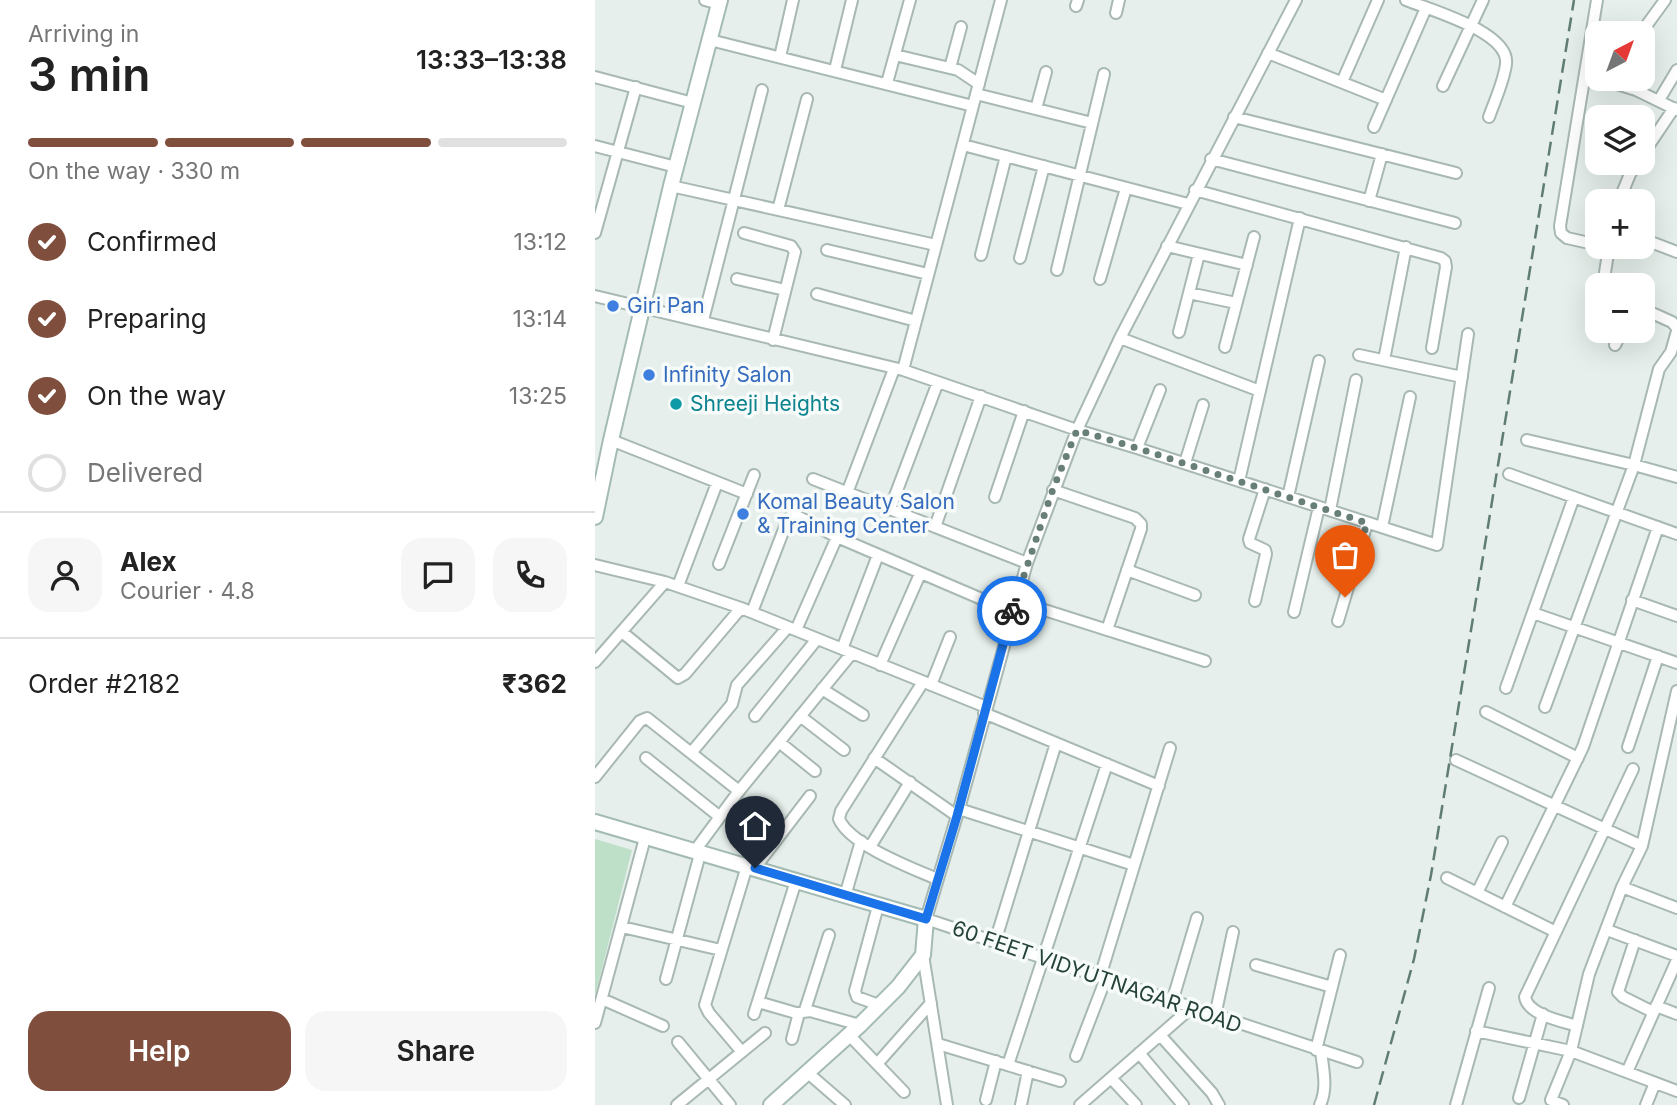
<!DOCTYPE html>
<html lang="en">
<head>
<meta charset="utf-8">
<style>
  body { margin:0; font-family:Inter,sans-serif; background:#f6f6f6; color:#222; height:100vh; display:flex; flex-direction:column; font-size:26px; white-space:nowrap }
  * { box-sizing:border-box; margin:0 }
  p { font-size:23px; color:#767676 }
  .icon { flex:none; width:38px; height:38px; fill:none; stroke:currentColor; stroke-width:2; stroke-linecap:round; stroke-linejoin:round }
  .map { position:relative; flex:1; overflow:hidden }
  .drawer { display:flex; flex-direction:column; background:#fff; width:595px }
  .drawer>* { flex:none }
  .needle { width:46px; rotate:41deg }
  .tools { position:absolute; left:990px; top:21px; display:grid; gap:14px }
  .tools a { display:grid; place-items:center; width:70px; height:70px; border-radius:14px; background:#fff; box-shadow:0 7px 28px #0002; font-size:35px }
  .pin { position:absolute; display:grid; place-items:center; width:60px; height:60px; color:#fff; margin:-72px -30px; border-radius:50% 50% 50% 0; rotate:-45deg; box-shadow:0 0 7px #0007 }
  .pin .icon { rotate:45deg }
  .courier { position:absolute; display:grid; place-items:center; width:70px; height:70px; margin:-35px; border:5px solid #1a73e8; border-radius:50%; background:#fff; color:#222; box-shadow:0 2px 9px #0007 }
  .headline em { font-style:normal; font-weight:600 }
  .headline div { display:flex; flex-direction:column-reverse }
  .headline { display:flex; align-items:center; justify-content:space-between; height:119px; padding:0 28px }
  h1 { font-size:46px; font-weight:600; line-height:52px }
  .bar { display:grid; grid-template-columns:repeat(4,1fr); gap:10px 7px; align-content:center; height:84px; padding:0 28px }
  .bar i { height:9px; border-radius:5px; background:#e0e0e0 }
  .bar .selected { background:#804e3d }
  .bar p { grid-column:span 4 }
  .line { display:flex; align-items:center; gap:18px; padding:0 28px; border-top:2px solid #e0e0e0 }
  .line div { flex:1 }
  .round { display:grid; place-items:center; flex:none; width:74px; height:74px; border-radius:21px; background:#f6f6f6 }
  ol { padding:0 28px; list-style:none }
  li { display:flex; align-items:center; gap:21px; height:77px }
  li p { margin-inline-start:auto }
  li .icon { padding:7px; border-radius:50%; background:#804e3d; color:#fff; stroke-width:4 }
  li:last-child { color:#767676 }
  li i { width:38px; height:38px; border:4px solid #e0e0e0; border-radius:50% }
  .button { display:flex; gap:14px; margin-top:auto; padding:14px 28px }
  .button a { flex:1; height:80px; border-radius:21px; background:#804e3d; color:#fff; font-size:28px; font-weight:600; line-height:80px; text-align:center }
  .button a+a { background:#f6f6f6; color:#222 }
  main { display:flex; flex:1; min-height:0 }
  .map>svg:first-child { display:block }
</style>
</head>
<body>
<main>
<section class="drawer">
<div class="headline"><div><h1>3 min</h1><p>Arriving in</p></div><em>13:33–13:38</em></div>
<div class="bar"><i class="selected"></i><i class="selected"></i><i class="selected"></i><i></i><p>On the way · 330 m</p></div>
<ol>
<li><svg class="icon" aria-label="check" viewBox="0 0 24 24"><path d="M5 12l5 5 9-10"/></svg>Confirmed<p>13:12</p></li>
<li><svg class="icon" aria-label="check" viewBox="0 0 24 24"><path d="M5 12l5 5 9-10"/></svg>Preparing<p>13:14</p></li>
<li><svg class="icon" aria-label="check" viewBox="0 0 24 24"><path d="M5 12l5 5 9-10"/></svg>On the way<p>13:25</p></li>
<li><i></i>Delivered</li>
</ol>
<div class="line" style="height:126px"><a class="round"><svg class="icon" aria-label="person" viewBox="0 0 24 24"><circle cx="12" cy="8" r="4"/><path d="M4 21q1-7 8-7t8 7"/></svg></a><div><b>Alex</b><p>Courier · 4.8</p></div><a class="round"><svg class="icon" aria-label="chat" viewBox="0 0 24 24"><path d="M4 5h16v11H9l-5 4z"/></svg></a><a class="round"><svg class="icon" aria-label="phone" viewBox="0 0 24 24"><path d="M5 4h4l2 5-3 2q2 4 5 5l2-3 5 2v4C11 20 4 13 5 4z"/></svg></a></div>
<div class="line" style="height:91px"><div>Order #2182</div><b>₹362</b></div>
<div class="button"><a>Help</a><a>Share</a></div>
</section>
<div class="map">
<svg width="1082" height="1105" viewBox="0 0 1082 1105">
  <rect width="100%" height="100%" fill="#e6efeb"/>
  <path fill="#bfe0c8" d="M 0,839 L 37,850 L 0,996 Z"/>
  <g fill="none" stroke-linecap="round" stroke-linejoin="round">
    <defs>
      <path id="street" d="M 110,0 L 124,4
        M 701,0 L 525,338 L 482,430 L 432,563 L 364,809 L 331,919 L 762,1062
        M 811,0 C 835,10 915,32 911,64 C 909,81 900,100 894,117
        M 1002,0 L 965,226 L 966,233 L 972,238 L 1003,245
        M 481,6 L 483,0
        M 521,13 L 524,0
        M 1046,33 L 1070,0
        M 115,40 L 378,106
        M 673,53 L 791,100
        M 300,55 L 363,70 L 384,84
        M 185,57 L 198,0
        M 355,68 L 366,27
        M 240,70 L 257,0
        M 0,77 L 98,103
        M 1006,79 L 1041,90 L 1082,110
        M 747,82 L 783,0
        M 292,83 L 315,0
        M 848,86 L 888,0
        M 381,94 L 497,123
        M 1064,100 L 1082,70
        M 441,109 L 451,72
        M 639,117 L 861,173
        M 779,127 L 831,8
        M 368,145 L 593,204
        M 0,146 L 81,167
        M 1048,154 L 1079,108
        M 616,159 L 860,223
        M 76,186 L 341,245
        M 600,190 L 846,258 L 850,261 L 851,267 L 837,348
        M 774,201 L 787,154
        M 1024,201 L 1035,174 L 1043,163
        M 183,210 L 212,99
        M 0,233 L 41,87
        M 149,233 L 196,246 L 200,252 L 178,340
        M 1048,239 L 1082,252
        M 572,246 L 652,265
        M 232,250 L 333,274
        M 386,255 L 411,156
        M 425,258 L 449,166
        M 462,270 L 509,74
        M 142,279 L 190,290
        M 505,279 L 531,188
        M 1011,285 L 1009,279 L 1014,247
        M 594,293 L 641,303
        M 222,294 L 321,321
        M 0,296 L 308,370 L 482,430 L 542,448 L 842,545 L 873,334
        M 1048,309 L 1077,322 L 1082,328
        M 108,320 L 167,90
        M 1082,331 L 1076,352 L 1064,369 L 1039,465 L 1082,477
        M 584,332 L 604,254
        M 525,338 L 665,391
        M 1020,345 L 1027,331
        M 630,347 L 659,237
        M 764,355 L 867,377
        M 789,360 L 811,247
        M 308,370 L 406,0
        M 16,440 L 152,494
        M 932,440 L 1039,465 L 950,707
        M 542,448 L 565,390
        M 590,463 L 608,405
        M 914,474 L 1082,534
        M 218,479 L 432,563
        M 644,481 L 705,218
        M 458,490 L 540,518 L 546,524 L 546,529 L 512,630
        M 252,493 L 299,369
        M 400,497 L 429,411
        M 693,497 L 724,361
        M 295,509 L 343,382
        M 735,510 L 761,380
        M 340,527 L 386,396
        M 787,527 L 815,397
        M 124,564 L 159,475
        M 0,565 L 70,582 L 146,608 L 391,707
        M 532,570 L 600,595
        M 83,586 L 122,483
        M 1037,600 L 1082,616
        M 421,601 L 610,661
        M 660,601 L 671,554 L 670,550 L 655,543 L 654,539 L 670,489
        M 157,612 L 193,519 L 198,514 L 242,537 L 417,612
        M 699,612 L 724,507
        M 938,613 L 1082,663
        M 743,621 L 772,523
        M 201,630 L 242,537
        M 27,632 L 83,678 L 90,674 L 146,608
        M 247,649 L 283,555
        M 0,662 L 70,582
        M 285,665 L 325,574
        M 328,682 L 246,811 L 244,819 C 255,845 317,868 342,879
        M 336,685 L 355,637
        M 911,688 L 979,497
        M 227,689 L 268,715
        M 1082,691 L 1047,846 L 1027,887 L 994,974 L 976,1051 L 1082,1091
        M 891,712 L 983,758
        M 389,713 L 564,786
        M 160,716 L 222,639
        M 205,716 L 249,750
        M 184,742 L 220,771
        M 1033,747 L 1063,656
        M 96,753 L 137,704 L 142,685 L 193,627
        M 51,758 L 125,817
        M 279,758 L 362,816
        M 861,760 L 1047,846
        M 0,777 L 45,721 L 52,718 L 144,791
        M 364,809 L 539,865
        M 275,847 L 315,782
        M 99,852 L 144,791 L 257,653
        M 160,868 L 215,796
        M 852,878 L 961,932
        M 1027,887 L 1082,908
        M 882,893 L 907,842
        M 250,896 L 266,841
        M 283,906 L 260,991 L 262,997 L 284,1005
        M 910,907 L 988,747 L 1063,527
        M 27,927 L 126,950
        M 1012,930 L 1082,956
        M 1040,940 L 1023,992 L 1028,997 L 1058,1012
        M 400,942 L 461,743
        M 328,955 L 352,1105
        M 661,965 L 737,987
        M 505,977 L 575,748
        M 71,979 L 105,854
        M 7,999 L 68,1026
        M 163,1002 L 201,1013 L 215,1011 L 265,1025
        M 577,1002 L 602,918
        M 1061,1006 L 1082,1014
        M 210,1010 L 234,935
        M 159,1014 L 201,881
        M 620,1016 L 638,932
        M 0,1023 L 50,838
        M 982,1026 C 967,1021 933,1015 930,997 L 1038,769
        M 881,1031 L 976,1051 L 956,1100 L 968,1105
        M 254,1035 L 309,1092
        M 565,1035 L 617,1093 L 624,1105
        M 197,1039 L 204,1013
        M 83,1042 L 135,1105
        M 343,1044 L 465,1081
        M 721,1050 L 745,955
        M 147,1052 L 114,1013 L 110,1005 L 152,866
        M 544,1053 L 588,1105
        M 481,1056 L 511,978
        M 282,1064 L 336,1003
        M 413,1065 L 512,764
        M 1032,1072 L 1082,960
        M 213,1073 L 250,1105
        M 516,1078 L 541,1105
        M 924,1098 L 948,1014
        M 391,1100 L 401,1061
        M 82,1105 L 170,1033
        M 426,1105 L 433,1071
        M 485,1105 L 596,1008
        M 725,1105 C 733,1088 728,1069 726,1051
        M 861,1105 L 894,988
        M 1051,1105 L 1060,1083"/>
      <path id="secondary" d="M 0,517 L 16,440 L 76,186 L 125,0
        M 0,822 L 331,919 L 328,955 L 303,987 L 265,1025 L 176,1105"/>
    </defs>
    <use href="#street" stroke="#a8b8b2" stroke-width="14"/>
    <use href="#secondary" stroke="#a4bbb3" stroke-width="18"/>
    <use href="#street" stroke="#fff" stroke-width="10"/>
    <use href="#secondary" stroke="#fff" stroke-width="14"/>
    <path stroke="#5f7d75" stroke-width="2.5" stroke-dasharray="14 7" stroke-linecap="butt" d="M 779,1105 L 819,959 L 836,875 L 979,0"/>
  </g>
  <g fill="none" stroke-linecap="round" stroke-linejoin="round">
    <path stroke="#687f78" stroke-width="7" stroke-dasharray="0 12.6" d="M 417,611 L 458,489 L 482,430 L 542,448 L 772,523 L 750,597"/>
    <path stroke="#1a73e8" stroke-width="9" d="M 160,868 L 331,919 L 362,816 L 417,611"/>
  </g>
  <g fill="#3f7fe0" stroke="#f7fbf9" stroke-width="2.5">
    <circle cx="18" cy="306" r="7"/>
    <circle cx="54" cy="375" r="7"/>
    <circle cx="148" cy="514" r="7"/>
  </g>
  <circle fill="#0f9aa8" stroke="#f7fbf9" stroke-width="2.5" cx="81" cy="404" r="7"/>
  <g text-anchor="middle" stroke-width="7" stroke-linejoin="round" paint-order="stroke">
    <g font-size="21" fill="#366cbe" stroke="#f7fbf9" text-anchor="start">
      <text x="32" y="313">Giri Pan</text>
      <text x="68" y="382">Infinity Salon</text>
      <text x="162" y="509">Komal Beauty Salon<tspan x="162" dy="24">&amp; Training Center</tspan></text>
    </g>
    <g font-size="21" fill="#0d838f" stroke="#f7fbf9" text-anchor="start">
      <text x="95" y="411">Shreeji Heights</text>
    </g>
    <g font-size="21" fill="#24423a" stroke="#f7fbf9">
      <text transform="translate(502 977) rotate(19)" y="7">60 FEET VIDYUTNAGAR ROAD</text>
    </g>
  </g>
</svg>
<div class="tools">
<a><svg class="needle" viewBox="-14 -14 28 28"><path d="M0-13l5 13h-10z" fill="#e53935"/><path d="M0 13l5-13h-10z" fill="#767676"/></svg></a>
<a><svg class="icon" aria-label="layers" viewBox="0 0 24 24"><path d="M12 4l9 5-9 5-9-5zM3 14l9 5 9-5"/></svg></a>
<a>+</a>
<a>−</a>
</div>
<div class="pin" style="left:750px;top:597px;background:#ea580c"><svg class="icon" aria-label="bag" viewBox="0 0 24 24"><path d="M5 8h14l-1 12H6zM9 8a3 3 0 0 1 6 0"/></svg></div>
<div class="pin" style="left:160px;top:868px;background:#1f2937"><svg class="icon" aria-label="home" viewBox="0 0 24 24"><path d="M3 11l9-7 9 7M6 9v11h12V9"/></svg></div>
<div class="courier" style="left:417px;top:611px"><svg class="icon" aria-label="bike" viewBox="0 0 24 24"><circle cx="6" cy="16" r="4"/><circle cx="18" cy="16" r="4"/><path d="M6 16l4-8h5l3 8M10 8l3 8H6M13 5h3"/></svg></div>
</div>
</main>
</body>
</html>
